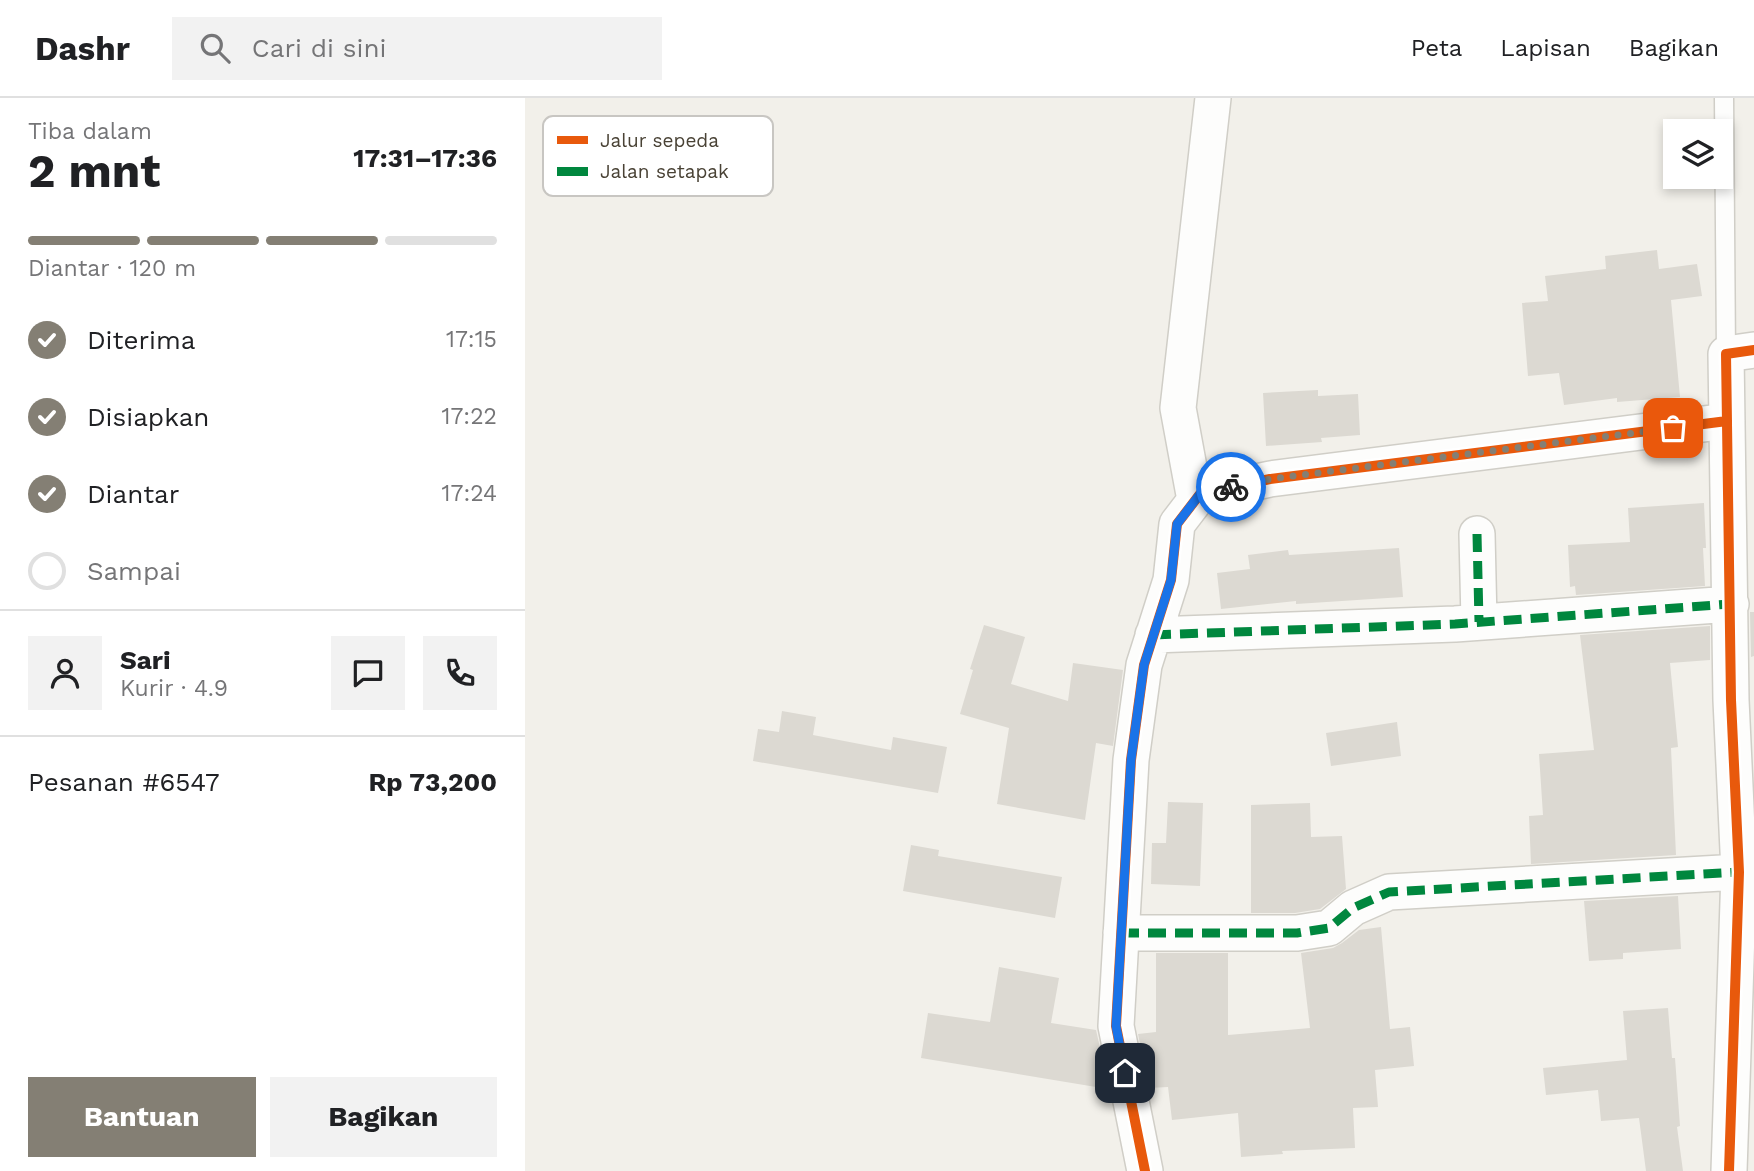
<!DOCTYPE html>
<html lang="id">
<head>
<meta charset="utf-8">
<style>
  body { margin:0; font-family:"Work Sans",sans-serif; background:#f2f2f2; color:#202124; height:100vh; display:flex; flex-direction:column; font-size:26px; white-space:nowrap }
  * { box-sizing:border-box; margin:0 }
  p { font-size:23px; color:#757577 }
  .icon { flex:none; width:38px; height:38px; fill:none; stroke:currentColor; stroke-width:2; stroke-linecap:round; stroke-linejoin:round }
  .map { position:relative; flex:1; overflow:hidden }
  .drawer { display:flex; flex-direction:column; background:#fff; width:525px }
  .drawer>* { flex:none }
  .fabs { position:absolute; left:1138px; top:21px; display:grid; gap:14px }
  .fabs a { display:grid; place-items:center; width:70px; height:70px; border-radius:0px; background:#fff; box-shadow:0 4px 10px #0003; font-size:35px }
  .pin { position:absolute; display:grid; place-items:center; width:60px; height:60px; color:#fff; margin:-30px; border-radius:14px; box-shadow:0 4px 10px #0006 }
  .courier { position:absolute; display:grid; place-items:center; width:70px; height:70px; margin:-35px; border:5px solid #1a73e8; border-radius:50%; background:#fff; color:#222; box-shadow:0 2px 9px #0007 }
  .summary em { font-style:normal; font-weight:700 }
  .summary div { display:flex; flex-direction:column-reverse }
  .summary { display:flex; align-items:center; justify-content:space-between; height:119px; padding:0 28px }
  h1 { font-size:46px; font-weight:700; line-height:52px }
  .bar { display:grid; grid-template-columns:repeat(4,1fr); gap:10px 7px; align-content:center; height:84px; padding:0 28px }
  .bar i { height:9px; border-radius:5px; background:#e0e0e0 }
  .bar .current { background:#847f74 }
  .bar p { grid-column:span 4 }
  .line { display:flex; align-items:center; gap:18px; padding:0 28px; border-top:2px solid #e0e0e0 }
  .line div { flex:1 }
  .round { display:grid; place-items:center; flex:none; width:74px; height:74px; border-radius:0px; background:#f2f2f2 }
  ol { padding:0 28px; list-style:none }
  li { display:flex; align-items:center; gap:21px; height:77px }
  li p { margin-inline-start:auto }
  li .icon { padding:7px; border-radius:50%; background:#847f74; color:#fff; stroke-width:4 }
  li:last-child { color:#757577 }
  li i { width:38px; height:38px; border:4px solid #e0e0e0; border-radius:50% }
  .cta { display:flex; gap:14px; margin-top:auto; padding:14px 28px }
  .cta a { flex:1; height:80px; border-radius:0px; background:#847f74; color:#fff; font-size:28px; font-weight:700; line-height:80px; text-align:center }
  .cta a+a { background:#f2f2f2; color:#202124 }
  header { display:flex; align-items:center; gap:42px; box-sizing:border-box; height:98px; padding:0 35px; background:#fff; border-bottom:2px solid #e0e0e0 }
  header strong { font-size:33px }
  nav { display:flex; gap:38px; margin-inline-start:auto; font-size:24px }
  .search { width:490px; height:63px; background:#f2f2f2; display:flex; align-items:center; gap:18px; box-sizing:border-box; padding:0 24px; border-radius:0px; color:#757577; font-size:26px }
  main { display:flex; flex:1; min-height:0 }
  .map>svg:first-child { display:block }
</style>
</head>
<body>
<header>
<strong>Dashr</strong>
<div class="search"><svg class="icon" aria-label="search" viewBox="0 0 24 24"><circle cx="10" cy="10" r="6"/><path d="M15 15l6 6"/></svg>Cari di sini</div>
<nav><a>Peta</a><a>Lapisan</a><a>Bagikan</a></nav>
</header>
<main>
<section class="drawer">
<div class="summary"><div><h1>2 mnt</h1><p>Tiba dalam</p></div><em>17:31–17:36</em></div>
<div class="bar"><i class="current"></i><i class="current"></i><i class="current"></i><i></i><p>Diantar · 120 m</p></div>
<ol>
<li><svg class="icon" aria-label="check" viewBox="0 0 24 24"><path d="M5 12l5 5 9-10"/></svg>Diterima<p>17:15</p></li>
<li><svg class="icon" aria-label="check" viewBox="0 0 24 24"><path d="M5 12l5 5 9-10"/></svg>Disiapkan<p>17:22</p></li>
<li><svg class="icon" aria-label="check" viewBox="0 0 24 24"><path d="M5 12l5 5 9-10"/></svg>Diantar<p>17:24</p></li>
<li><i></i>Sampai</li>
</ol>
<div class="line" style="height:126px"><a class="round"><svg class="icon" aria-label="person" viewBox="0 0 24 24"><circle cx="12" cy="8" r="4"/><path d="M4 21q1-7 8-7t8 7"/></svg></a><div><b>Sari</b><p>Kurir · 4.9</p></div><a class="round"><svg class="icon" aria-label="chat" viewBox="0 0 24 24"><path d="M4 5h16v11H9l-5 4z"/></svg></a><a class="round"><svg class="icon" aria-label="phone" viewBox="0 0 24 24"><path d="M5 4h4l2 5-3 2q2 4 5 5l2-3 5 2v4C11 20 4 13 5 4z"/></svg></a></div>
<div class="line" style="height:91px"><div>Pesanan #6547</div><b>Rp 73,200</b></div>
<div class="cta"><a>Bantuan</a><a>Bagikan</a></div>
</section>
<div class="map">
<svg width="1229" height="1073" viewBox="0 0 1229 1073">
  <rect width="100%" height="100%" fill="#f2f0ea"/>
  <path fill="#dcd9d2" d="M 1132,152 L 1134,171 L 1172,166 L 1177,198 L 1146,202 L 1155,299 L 1092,304 L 1092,300 L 1039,307 L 1034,275 L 1003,278 L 997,205 L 1023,203 L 1020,178 L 1081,171 L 1080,158 Z
    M 793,292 L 793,298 L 833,296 L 835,337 L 796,340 L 797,344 L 741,348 L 738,295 Z
    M 1179,405 L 1181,450 L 1178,450 L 1180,488 L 1051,497 L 1050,488 L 1045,489 L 1043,447 L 1105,444 L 1103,410 Z
    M 874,450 L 878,499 L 771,506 L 771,503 L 696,511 L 692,475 L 725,471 L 723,457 L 763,452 L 764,457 Z
    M 1225,514 L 1229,514 L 1229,558 L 1226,559 Z
    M 459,527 L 500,539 L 486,586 L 543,603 L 548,565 L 598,572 L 588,648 L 571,645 L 560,722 L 472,706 L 484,630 L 435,616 L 448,572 L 445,571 Z
    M 1185,528 L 1185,562 L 1145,565 L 1153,649 L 1146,650 L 1151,757 L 1006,766 L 1004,718 L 1018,717 L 1014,656 L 1069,652 L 1055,537 Z
    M 257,613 L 291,619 L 288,637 L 366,652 L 368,639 L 422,649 L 413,695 L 228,663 L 233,631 L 254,634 Z
    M 872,624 L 876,658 L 806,668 L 801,635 Z
    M 643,704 L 678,705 L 675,788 L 626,786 L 627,745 L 641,745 Z
    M 785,705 L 786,739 L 817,738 L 821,791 L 795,811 L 770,815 L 726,815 L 726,707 Z
    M 386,747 L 414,752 L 413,758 L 537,779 L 530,820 L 378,793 Z
    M 1153,798 L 1156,851 L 1098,855 L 1098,861 L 1064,863 L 1059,803 Z
    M 856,829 L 865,931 L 885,929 L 889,968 L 850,972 L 853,1009 L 828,1010 L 830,1050 L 757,1053 L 758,1056 L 716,1059 L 713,1015 L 647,1022 L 643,989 L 624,990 L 613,936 L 631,934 L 631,855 L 703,855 L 703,937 L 785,930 L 776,855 L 808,850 L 817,845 L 834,832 Z
    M 474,869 L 534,880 L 526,925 L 571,932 L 576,954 L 571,989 L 396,960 L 403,915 L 465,924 Z
    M 1143,910 L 1147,960 L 1150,960 L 1155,1028 L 1152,1029 L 1158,1073 L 1121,1073 L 1114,1020 L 1076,1023 L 1073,992 L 1021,997 L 1018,970 L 1102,962 L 1098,913 Z"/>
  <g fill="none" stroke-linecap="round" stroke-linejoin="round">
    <defs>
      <path id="lane" d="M 1199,0 L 1201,256"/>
      <path id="street" d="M 670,402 L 653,310 L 688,0
        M 952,436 L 954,524
        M 628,537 L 930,526 L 1206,506
        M 596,835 L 772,835 L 804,830 L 828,810 L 864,794 L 1214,774
        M 620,1073 L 591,928 L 606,662 L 619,567 L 646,482 L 652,426 L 675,396 L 745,381 L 1202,323
        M 1204,1073 L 1214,774 L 1206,602 L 1201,256 L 1229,252"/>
    </defs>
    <use href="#lane" stroke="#d0cec7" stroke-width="21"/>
    <use href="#street" stroke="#d0cec7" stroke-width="38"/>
    <use href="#lane" stroke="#fdfdfc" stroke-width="18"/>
    <use href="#street" stroke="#fdfdfc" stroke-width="35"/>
    <path stroke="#00873e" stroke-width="9" stroke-dasharray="18 9" stroke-linecap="butt" d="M 952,436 L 954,524
      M 628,537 L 930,526 L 1206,506
      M 596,835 L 772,835 L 804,830 L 828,810 L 864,794 L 1214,774"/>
    <defs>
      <path id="cycleway" d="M 620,1073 L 591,928 L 606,662 L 619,567 L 646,482 L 652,426 L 675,396 L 745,381 L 1202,323
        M 1204,1073 L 1214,774 L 1206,602 L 1201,256 L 1229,252"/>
    </defs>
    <use href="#cycleway" stroke="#fff" stroke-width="15"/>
    <use href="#cycleway" stroke="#e8590c" stroke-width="10"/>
  </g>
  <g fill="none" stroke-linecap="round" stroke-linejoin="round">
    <path stroke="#847f74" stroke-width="7" stroke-dasharray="0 12.6" d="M 706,389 L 745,381 L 1148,330"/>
    <path stroke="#1a73e8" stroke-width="9" d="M 600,975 L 591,928 L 606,662 L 619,567 L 646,482 L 652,426 L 675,396 L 706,389"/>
  </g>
  <rect x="18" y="18" width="230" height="80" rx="10" fill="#fff" stroke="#c8c6c2" stroke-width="2"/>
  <rect x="32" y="38" width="31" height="8" fill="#e8590c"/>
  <rect x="32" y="69" width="31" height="9" fill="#00873e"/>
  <g font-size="19" fill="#494235">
    <text x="75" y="49">Jalur sepeda</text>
    <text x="75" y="80">Jalan setapak</text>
  </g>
</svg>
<div class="fabs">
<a><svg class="icon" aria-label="layers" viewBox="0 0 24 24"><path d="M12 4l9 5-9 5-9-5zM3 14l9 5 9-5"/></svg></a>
</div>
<div class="pin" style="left:1148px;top:330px;background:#ea580c"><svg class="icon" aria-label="bag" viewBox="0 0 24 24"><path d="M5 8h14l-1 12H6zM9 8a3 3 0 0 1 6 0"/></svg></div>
<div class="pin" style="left:600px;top:975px;background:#1f2937"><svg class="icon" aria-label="home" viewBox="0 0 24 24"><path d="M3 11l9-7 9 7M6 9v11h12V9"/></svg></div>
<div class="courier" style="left:706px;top:389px"><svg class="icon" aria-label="bike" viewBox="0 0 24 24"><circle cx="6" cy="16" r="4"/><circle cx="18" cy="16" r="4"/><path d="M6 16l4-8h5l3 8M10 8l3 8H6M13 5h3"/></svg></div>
</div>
</main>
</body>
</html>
